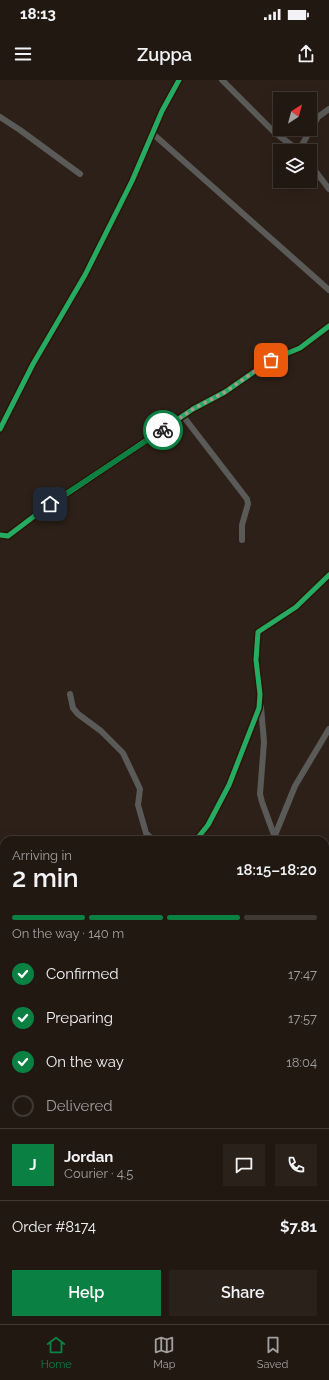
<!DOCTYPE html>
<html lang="en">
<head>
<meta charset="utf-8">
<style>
  body { margin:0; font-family:Raleway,sans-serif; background:#2a211b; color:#f1f3f6; height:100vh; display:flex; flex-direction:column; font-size:15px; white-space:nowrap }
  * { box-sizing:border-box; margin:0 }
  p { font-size:13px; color:#a2a09f }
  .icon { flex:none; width:22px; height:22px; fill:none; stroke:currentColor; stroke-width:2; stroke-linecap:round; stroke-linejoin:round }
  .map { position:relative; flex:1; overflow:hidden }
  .sheet { position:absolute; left:0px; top:756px; width:329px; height:488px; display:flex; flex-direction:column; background:#221812; border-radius:12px 12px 0 0; box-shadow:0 4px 16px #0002,0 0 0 1px #3f3732 }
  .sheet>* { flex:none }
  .needle { width:26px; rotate:36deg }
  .tools { position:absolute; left:273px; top:12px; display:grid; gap:8px }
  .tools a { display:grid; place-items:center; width:44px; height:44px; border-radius:0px; background:#221812; box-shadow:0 4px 16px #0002,0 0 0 1px #3f3732; font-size:20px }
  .pin { position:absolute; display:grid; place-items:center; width:34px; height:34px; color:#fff; margin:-17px; border-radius:8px; box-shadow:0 2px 6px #0006 }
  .courier { position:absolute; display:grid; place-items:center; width:40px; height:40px; margin:-20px; border:3px solid #0b8043; border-radius:50%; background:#fff; color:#222; box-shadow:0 1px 5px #0007 }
  .overview em { font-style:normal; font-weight:600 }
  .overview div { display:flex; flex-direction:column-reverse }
  .overview { display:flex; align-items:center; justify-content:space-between; height:68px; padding:0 12px }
  h1 { font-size:26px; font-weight:600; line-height:30px }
  .bar { display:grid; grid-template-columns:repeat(4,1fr); gap:6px 4px; align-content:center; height:48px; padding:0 12px }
  .bar i { height:5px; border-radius:3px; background:#3f3732 }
  .bar .active { background:#0b8043 }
  .bar p { grid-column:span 4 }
  .line { display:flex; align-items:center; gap:10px; padding:0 12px; border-top:1px solid #3f3732 }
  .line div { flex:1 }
  .round { display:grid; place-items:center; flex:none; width:42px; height:42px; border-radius:0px; background:#2a211b }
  ol { padding:0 12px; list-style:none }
  li { display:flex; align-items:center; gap:12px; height:44px }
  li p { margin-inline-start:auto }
  li .icon { padding:4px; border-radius:50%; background:#0b8043; color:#fff; stroke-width:4 }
  li:last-child { color:#a2a09f }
  li i { width:22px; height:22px; border:2px solid #3f3732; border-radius:50% }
  .primary-button { display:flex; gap:8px; margin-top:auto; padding:8px 12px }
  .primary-button a { flex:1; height:46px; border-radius:0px; background:#0b8043; color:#fff; font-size:16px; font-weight:600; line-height:46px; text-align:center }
  .primary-button a+a { background:#2a211b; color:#f1f3f6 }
  .status { display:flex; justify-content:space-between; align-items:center; height:28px; padding:0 20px; background:#221812; direction:ltr }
  .status svg { height:11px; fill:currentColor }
  header { display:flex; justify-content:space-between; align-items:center; height:52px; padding:0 12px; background:#221812; font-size:18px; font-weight:600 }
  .tab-bar { display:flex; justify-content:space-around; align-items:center; height:56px; border-top:1px solid #3f3732; background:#221812; font-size:11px; color:#a2a09f }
  .tab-bar a { display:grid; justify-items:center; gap:2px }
  .tab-bar .active { color:#0b8043 }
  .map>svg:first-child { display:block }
</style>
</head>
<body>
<div class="status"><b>18:13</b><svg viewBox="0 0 49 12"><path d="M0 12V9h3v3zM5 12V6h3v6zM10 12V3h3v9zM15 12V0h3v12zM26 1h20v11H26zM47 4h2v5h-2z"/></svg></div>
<header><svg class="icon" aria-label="menu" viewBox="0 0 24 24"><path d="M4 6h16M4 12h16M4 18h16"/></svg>Zuppa<svg class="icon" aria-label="share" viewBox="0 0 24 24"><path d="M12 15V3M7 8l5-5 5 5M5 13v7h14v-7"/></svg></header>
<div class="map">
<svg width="329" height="1244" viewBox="0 0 329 1244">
  <rect width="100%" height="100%" fill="#2d2018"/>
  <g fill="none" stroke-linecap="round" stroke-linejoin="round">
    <path stroke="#5a5a59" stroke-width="6" d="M 222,0 L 273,51 L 299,71
      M 0,37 L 20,50 L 80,94
      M 152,53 L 329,210
      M 299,70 L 318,37 L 329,29
      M 310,84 L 329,109
      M 183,336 L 247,419 L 248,424 L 242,445 L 242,460
      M 0,349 L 33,284 L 85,195 L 132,101 L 162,31 L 179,0
      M 0,455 L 8,456 L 41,431 L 193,329 L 225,312 L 271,280 L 300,268 L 329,246
      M 70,614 L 73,628 L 78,634 L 101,651 L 123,673 L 140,709 L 138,725 L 146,753 L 153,760
      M 261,627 L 264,662 L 260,714 L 262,722 L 274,755
      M 173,760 L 181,760
      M 196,760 L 208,745 L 229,705 L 259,628 L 260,614 L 256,580 L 258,552 L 296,527 L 329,495
      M 273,760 L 295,706 L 329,649
      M 0,866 L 4,862
      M 325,902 L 329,903
      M 0,948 L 4,953
      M 325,995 L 329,997
      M 0,1160 L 4,1160
      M 0,1201 L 4,1199
      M 206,1240 L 210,1244
      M 299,1240 L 315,1244
      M 36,1244 L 41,1240
      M 154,1244 L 160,1240"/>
    <defs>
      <path id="cycleway" d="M 0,349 L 33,284 L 85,195 L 132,101 L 162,31 L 179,0
        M 0,455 L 8,456 L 41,431 L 193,329 L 225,312 L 271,280 L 300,268 L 329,246
        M 196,760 L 208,745 L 229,705 L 259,628 L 260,614 L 256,580 L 258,552 L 296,527 L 329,495"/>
    </defs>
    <use href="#cycleway" stroke="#2b1506" stroke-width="8"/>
    <use href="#cycleway" stroke="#26ab63" stroke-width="5"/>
  </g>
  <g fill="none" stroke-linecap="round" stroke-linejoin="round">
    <path stroke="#a79890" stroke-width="4" stroke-dasharray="0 7.2" d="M 163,350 L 193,329 L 225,312 L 271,280"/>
    <path stroke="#0b8043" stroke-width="5" d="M 50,424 L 163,350"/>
  </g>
</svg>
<div class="tools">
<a><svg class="needle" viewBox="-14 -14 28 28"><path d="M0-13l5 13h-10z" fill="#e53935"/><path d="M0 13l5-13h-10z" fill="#a2a09f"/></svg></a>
<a><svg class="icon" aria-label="layers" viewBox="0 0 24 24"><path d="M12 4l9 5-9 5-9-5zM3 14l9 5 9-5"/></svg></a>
</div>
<div class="pin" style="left:271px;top:280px;background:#ea580c"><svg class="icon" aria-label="bag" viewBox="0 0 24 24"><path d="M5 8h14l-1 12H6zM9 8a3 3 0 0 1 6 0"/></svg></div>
<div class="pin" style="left:50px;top:424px;background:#1f2937"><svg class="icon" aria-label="home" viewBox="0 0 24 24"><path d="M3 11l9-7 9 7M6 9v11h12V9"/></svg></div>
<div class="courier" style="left:163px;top:350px"><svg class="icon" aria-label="bike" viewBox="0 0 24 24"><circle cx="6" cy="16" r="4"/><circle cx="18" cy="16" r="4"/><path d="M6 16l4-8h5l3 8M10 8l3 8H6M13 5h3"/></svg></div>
<section class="sheet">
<div class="overview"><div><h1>2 min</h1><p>Arriving in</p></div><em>18:15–18:20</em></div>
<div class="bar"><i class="active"></i><i class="active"></i><i class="active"></i><i></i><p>On the way · 140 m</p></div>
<ol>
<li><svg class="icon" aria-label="check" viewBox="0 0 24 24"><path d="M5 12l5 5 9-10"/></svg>Confirmed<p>17:47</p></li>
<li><svg class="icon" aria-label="check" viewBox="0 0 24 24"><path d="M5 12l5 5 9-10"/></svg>Preparing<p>17:57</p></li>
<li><svg class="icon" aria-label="check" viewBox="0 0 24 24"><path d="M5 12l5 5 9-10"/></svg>On the way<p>18:04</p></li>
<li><i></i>Delivered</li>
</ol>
<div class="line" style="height:72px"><b class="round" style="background:#0b8043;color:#fff">J</b><div><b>Jordan</b><p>Courier · 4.5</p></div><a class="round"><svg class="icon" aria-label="chat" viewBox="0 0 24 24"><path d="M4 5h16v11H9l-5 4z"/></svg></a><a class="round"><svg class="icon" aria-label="phone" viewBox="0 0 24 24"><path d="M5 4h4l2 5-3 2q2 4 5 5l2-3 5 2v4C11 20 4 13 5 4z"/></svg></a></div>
<div class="line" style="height:52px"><div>Order #8174</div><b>$7.81</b></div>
<div class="primary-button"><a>Help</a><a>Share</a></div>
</section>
</div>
<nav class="tab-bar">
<a class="active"><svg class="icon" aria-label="home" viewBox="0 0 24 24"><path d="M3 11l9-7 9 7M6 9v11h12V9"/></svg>Home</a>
<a><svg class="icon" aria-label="map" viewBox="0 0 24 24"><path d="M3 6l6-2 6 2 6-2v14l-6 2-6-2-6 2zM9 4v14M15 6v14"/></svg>Map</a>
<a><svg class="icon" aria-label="saved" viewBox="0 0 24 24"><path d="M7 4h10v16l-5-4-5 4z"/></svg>Saved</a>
</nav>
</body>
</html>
